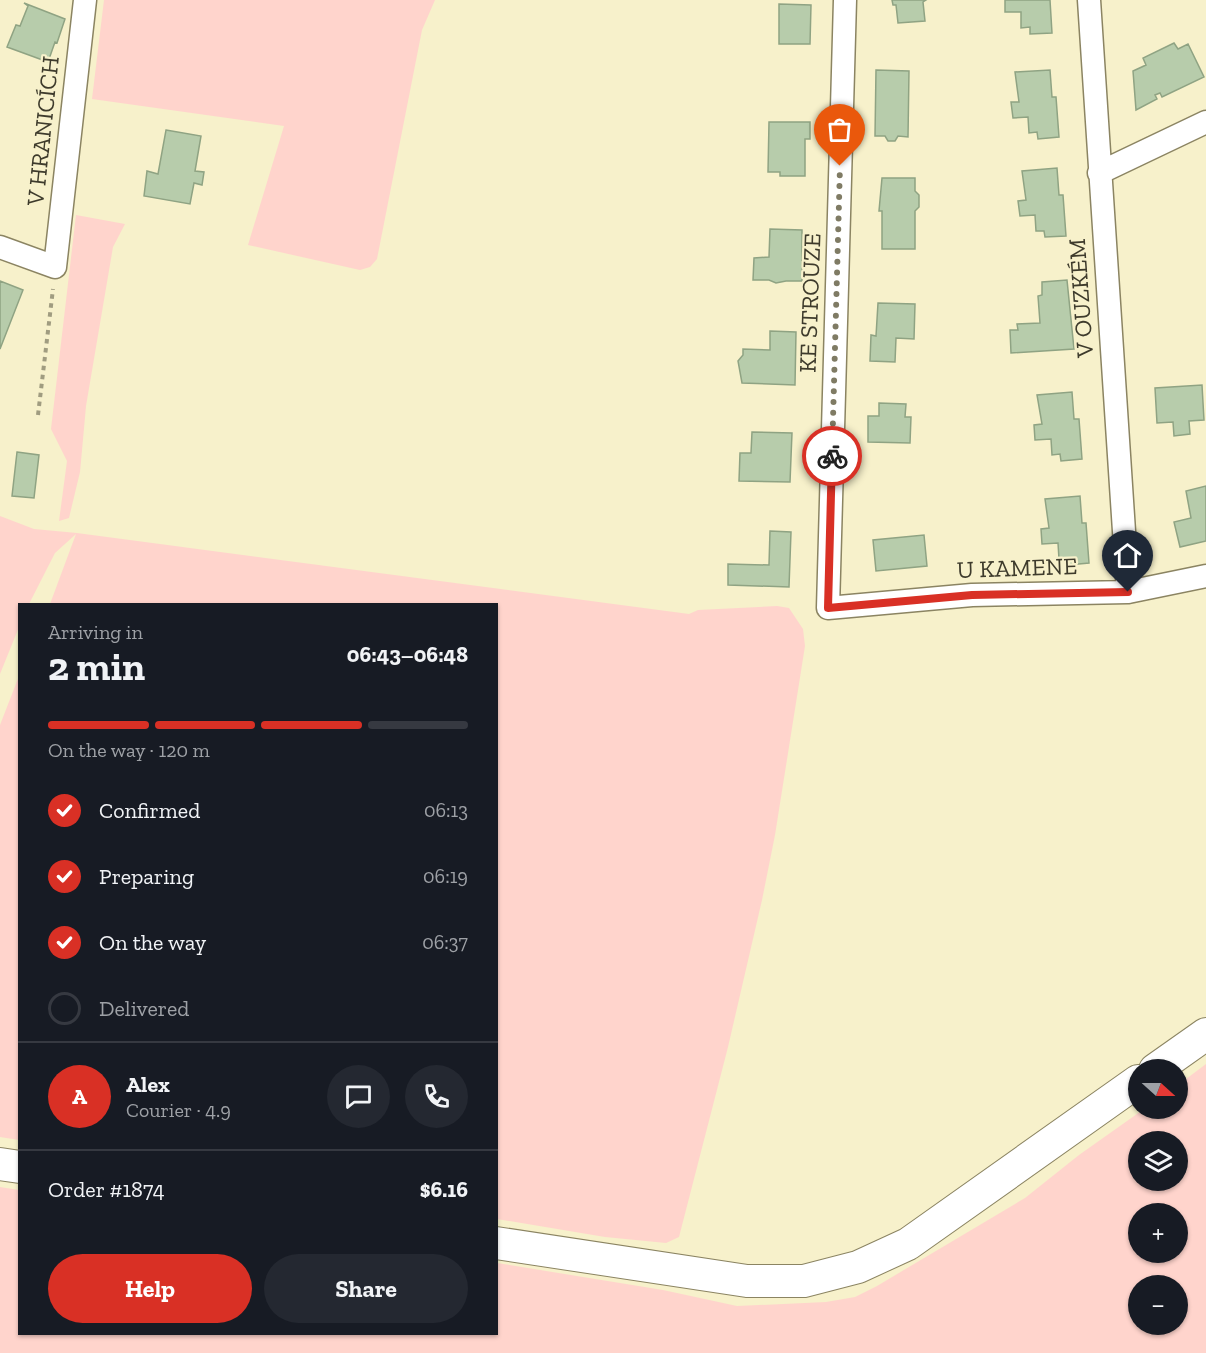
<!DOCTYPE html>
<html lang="en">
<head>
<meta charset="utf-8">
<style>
  body { margin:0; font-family:"Zilla Slab",serif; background:#242831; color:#f1f3f6; height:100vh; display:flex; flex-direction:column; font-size:22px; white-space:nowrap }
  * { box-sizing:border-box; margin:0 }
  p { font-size:20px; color:#9ea1a6 }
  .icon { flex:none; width:33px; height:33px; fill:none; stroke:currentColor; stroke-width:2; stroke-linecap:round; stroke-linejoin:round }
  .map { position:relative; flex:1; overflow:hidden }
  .details { position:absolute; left:18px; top:603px; width:480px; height:732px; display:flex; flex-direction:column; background:#171b24; border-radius:0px; box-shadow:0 2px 4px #0004 }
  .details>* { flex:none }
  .needle { width:39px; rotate:111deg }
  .buttons { position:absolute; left:1128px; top:1059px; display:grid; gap:12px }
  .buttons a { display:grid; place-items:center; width:60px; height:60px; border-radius:50%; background:#171b24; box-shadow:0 2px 4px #0004; font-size:30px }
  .pin { position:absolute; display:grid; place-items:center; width:51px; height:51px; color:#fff; margin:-62px -26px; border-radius:50% 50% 50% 0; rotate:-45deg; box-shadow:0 0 6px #0007 }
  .pin .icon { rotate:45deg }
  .courier { position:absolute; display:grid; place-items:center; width:60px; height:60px; margin:-30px; border:4px solid #d93025; border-radius:50%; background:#fff; color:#222; box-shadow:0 2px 8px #0007 }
  .head em { font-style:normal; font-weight:800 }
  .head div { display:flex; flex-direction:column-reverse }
  .head { display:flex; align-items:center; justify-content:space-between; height:102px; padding:0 30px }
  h1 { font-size:39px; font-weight:800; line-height:45px }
  .bar { display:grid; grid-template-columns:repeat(4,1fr); gap:9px 6px; align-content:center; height:72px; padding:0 30px }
  .bar i { height:8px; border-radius:4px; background:#363941 }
  .bar .active { background:#d93025 }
  .bar p { grid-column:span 4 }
  .line { display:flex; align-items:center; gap:15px; padding:0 30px; border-top:2px solid #363941 }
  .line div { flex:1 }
  .round { display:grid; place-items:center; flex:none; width:63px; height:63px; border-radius:32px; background:#242831 }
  ol { padding:0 30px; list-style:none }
  li { display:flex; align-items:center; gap:18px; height:66px }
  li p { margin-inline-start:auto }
  li .icon { padding:6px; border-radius:50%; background:#d93025; color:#fff; stroke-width:4 }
  li:last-child { color:#9ea1a6 }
  li i { width:33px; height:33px; border:3px solid #363941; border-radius:50% }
  .action { display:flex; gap:12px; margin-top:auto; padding:12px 30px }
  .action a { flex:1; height:69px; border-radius:36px; background:#d93025; color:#fff; font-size:24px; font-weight:800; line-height:69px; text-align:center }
  .action a+a { background:#242831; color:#f1f3f6 }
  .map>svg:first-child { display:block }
</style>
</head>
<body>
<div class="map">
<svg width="1206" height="1353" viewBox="0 0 1206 1353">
  <rect width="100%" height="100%" fill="#f7f1cb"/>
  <path fill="#ffd4cc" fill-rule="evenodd" d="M 104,0 L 435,0 L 422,30 L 377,259 L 370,267 L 360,270 L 248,245 L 284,126 L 92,99 Z
    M 76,215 L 125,224 L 113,247 L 86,406 L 80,472 L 69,518 L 59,521 L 67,461 L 51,429 Z
    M 0,516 L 34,529 L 77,533 L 689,614 L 698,610 L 777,606 L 789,608 L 803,629 L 805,646 L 775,835 L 762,900 L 728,1047 L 679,1237 L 666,1243 L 605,1237 L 497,1219 L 496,604 L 50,604 L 76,534 L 55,553 L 29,604 L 20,604 L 19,627 L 0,674 Z
    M 19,676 L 19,1140 L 0,1137 L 0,725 Z
    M 1206,1064 L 1206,1353 L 0,1353 L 0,1187 L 19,1190 L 20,1334 L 496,1334 L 497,1263 L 663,1290 L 737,1306 L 826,1302 L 855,1297 L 877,1286 L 1025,1198 L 1079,1155 L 1144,1109 L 1178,1108 L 1178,1085 ZM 1138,1142 L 1178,1142 L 1178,1180 L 1138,1180 ZM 1138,1214 L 1178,1214 L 1178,1252 L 1138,1252 ZM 1138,1286 L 1178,1286 L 1178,1324 L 1138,1324 Z"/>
  <path fill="#b7ccab" stroke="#8fa383" stroke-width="1.5" d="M 892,0 L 926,0 L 923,2 L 925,21 L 898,23 L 896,5 L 893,5 Z
    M 1005,0 L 1050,0 L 1052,33 L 1030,34 L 1030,27 L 1021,28 L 1021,12 L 1005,12 Z
    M 24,3 L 65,19 L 57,43 L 55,42 L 48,62 L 7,47 L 16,25 L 20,26 L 28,6 Z
    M 779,4 L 811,5 L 810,44 L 779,44 Z
    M 1174,43 L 1178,49 L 1188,44 L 1204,77 L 1162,97 L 1160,93 L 1155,95 L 1157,99 L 1136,110 L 1133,71 L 1146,65 L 1143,58 Z
    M 876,70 L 909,71 L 908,137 L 898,136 L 895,141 L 888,141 L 885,136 L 875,136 Z
    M 1050,70 L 1052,97 L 1056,97 L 1059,137 L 1038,139 L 1037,132 L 1029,133 L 1028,117 L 1013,118 L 1011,102 L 1019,102 L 1015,72 Z
    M 769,122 L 810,122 L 810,139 L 805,139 L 805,176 L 780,176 L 780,172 L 768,172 Z
    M 166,130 L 201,136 L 195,171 L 204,172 L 202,185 L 194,183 L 190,204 L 144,196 L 147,171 L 158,174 Z
    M 1057,168 L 1059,195 L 1063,195 L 1066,236 L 1045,237 L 1044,231 L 1036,231 L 1035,215 L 1020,216 L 1018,201 L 1026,200 L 1022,171 Z
    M 882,178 L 915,178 L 915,191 L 919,195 L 919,207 L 915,211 L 915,249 L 882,249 L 882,211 L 879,211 Z
    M 770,229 L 802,230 L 802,281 L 786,281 L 776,283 L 769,280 L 753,280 L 754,258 L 769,257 Z
    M 1067,280 L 1074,349 L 1011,353 L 1010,330 L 1018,330 L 1017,324 L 1040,323 L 1038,296 L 1042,295 L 1042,282 Z
    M 0,281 L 23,290 L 0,349 Z
    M 878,303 L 915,304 L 914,339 L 896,338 L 895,362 L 870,361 L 871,335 L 876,336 Z
    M 770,331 L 796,332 L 795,385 L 742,383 L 738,361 L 743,355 L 743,349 L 770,350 Z
    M 1202,385 L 1204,420 L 1189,421 L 1190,434 L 1174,436 L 1173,422 L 1157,423 L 1155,388 Z
    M 1072,392 L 1074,419 L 1079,419 L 1082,459 L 1061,461 L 1060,454 L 1052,455 L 1051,439 L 1035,440 L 1034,425 L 1042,424 L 1037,395 Z
    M 879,403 L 906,404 L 905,417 L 911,417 L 910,443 L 868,442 L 868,416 L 879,416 Z
    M 752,432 L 792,433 L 790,482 L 739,481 L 740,453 L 751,453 Z
    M 17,452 L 39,455 L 34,498 L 12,496 Z
    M 1206,486 L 1206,541 L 1180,547 L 1174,522 L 1191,518 L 1186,491 Z
    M 1080,496 L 1082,523 L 1086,523 L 1089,563 L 1068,565 L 1067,559 L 1059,559 L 1058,543 L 1042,544 L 1041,529 L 1049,528 L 1045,499 Z
    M 770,531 L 791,532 L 789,587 L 728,585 L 728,564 L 769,565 Z
    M 924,535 L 927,566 L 876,571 L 873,540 Z"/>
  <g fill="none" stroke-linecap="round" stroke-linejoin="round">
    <defs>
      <path id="street" d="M 845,0 L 828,608 L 972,595 L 1128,592 L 1206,576
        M 1089,0 L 1128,592
        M 1099,173 L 1206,122
        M 0,247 L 55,267 L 85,0"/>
      <path id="secondary" d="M 1155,1070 L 1206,1034
        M 0,1164 L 20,1167
        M 496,1243 L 747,1281 L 804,1281 L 858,1267 L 908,1244 L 1138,1081"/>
    </defs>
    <use href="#street" stroke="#8b8462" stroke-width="25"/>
    <use href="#secondary" stroke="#8b8462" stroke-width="34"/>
    <path stroke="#a09c80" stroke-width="4" stroke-dasharray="4.5 4.5" stroke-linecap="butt" d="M 38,415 L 53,289"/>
    <use href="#street" stroke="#fff" stroke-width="22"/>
    <use href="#secondary" stroke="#fff" stroke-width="32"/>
  </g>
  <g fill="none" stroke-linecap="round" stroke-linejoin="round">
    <path stroke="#7f7b64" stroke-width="6" stroke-dasharray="0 10.8" d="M 832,456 L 840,166"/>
    <path stroke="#d93025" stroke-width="8" d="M 832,456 L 828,608 L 972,595 L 1128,592"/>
  </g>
  <g text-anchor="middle" stroke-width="4.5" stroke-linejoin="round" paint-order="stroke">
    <g font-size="24" fill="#3e3b2c" stroke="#f7f1cb">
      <text transform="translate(43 131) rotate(-84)" y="8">V HRANICÍCH</text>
      <text transform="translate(1081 298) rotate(-94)" y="8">V OUZKÉM</text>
      <text transform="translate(810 303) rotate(-88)" y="8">KE STROUZE</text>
      <text transform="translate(1017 568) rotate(-2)" y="8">U KAMENE</text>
    </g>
  </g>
</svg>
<div class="buttons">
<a><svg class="needle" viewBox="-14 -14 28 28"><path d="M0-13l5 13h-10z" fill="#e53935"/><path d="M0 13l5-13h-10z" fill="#9ea1a6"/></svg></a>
<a><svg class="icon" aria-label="layers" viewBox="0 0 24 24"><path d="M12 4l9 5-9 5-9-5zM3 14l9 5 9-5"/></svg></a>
<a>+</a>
<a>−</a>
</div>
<div class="pin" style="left:840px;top:166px;background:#ea580c"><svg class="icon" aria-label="bag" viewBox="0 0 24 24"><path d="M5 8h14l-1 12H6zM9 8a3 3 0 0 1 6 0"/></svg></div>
<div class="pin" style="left:1128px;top:592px;background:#1f2937"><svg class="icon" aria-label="home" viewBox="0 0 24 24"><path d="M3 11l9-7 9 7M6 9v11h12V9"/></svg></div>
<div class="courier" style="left:832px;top:456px"><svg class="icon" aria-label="bike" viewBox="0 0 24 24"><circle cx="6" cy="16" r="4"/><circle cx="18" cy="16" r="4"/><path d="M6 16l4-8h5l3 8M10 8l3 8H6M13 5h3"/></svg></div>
<section class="details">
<div class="head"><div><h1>2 min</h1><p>Arriving in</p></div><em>06:43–06:48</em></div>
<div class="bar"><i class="active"></i><i class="active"></i><i class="active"></i><i></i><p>On the way · 120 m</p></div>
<ol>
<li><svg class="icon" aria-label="check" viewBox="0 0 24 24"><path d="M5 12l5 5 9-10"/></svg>Confirmed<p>06:13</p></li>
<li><svg class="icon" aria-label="check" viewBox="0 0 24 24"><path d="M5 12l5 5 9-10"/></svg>Preparing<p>06:19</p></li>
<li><svg class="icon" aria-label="check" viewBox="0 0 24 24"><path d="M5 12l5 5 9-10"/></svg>On the way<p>06:37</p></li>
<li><i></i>Delivered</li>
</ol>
<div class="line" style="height:108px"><b class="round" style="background:#d93025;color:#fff">A</b><div><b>Alex</b><p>Courier · 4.9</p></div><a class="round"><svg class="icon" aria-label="chat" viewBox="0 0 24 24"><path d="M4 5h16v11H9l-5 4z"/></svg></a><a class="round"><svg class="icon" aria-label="phone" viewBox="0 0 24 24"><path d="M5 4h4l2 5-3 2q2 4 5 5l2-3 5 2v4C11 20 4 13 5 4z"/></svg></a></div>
<div class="line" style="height:78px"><div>Order #1874</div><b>$6.16</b></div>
<div class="action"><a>Help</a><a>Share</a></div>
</section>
</div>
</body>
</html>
